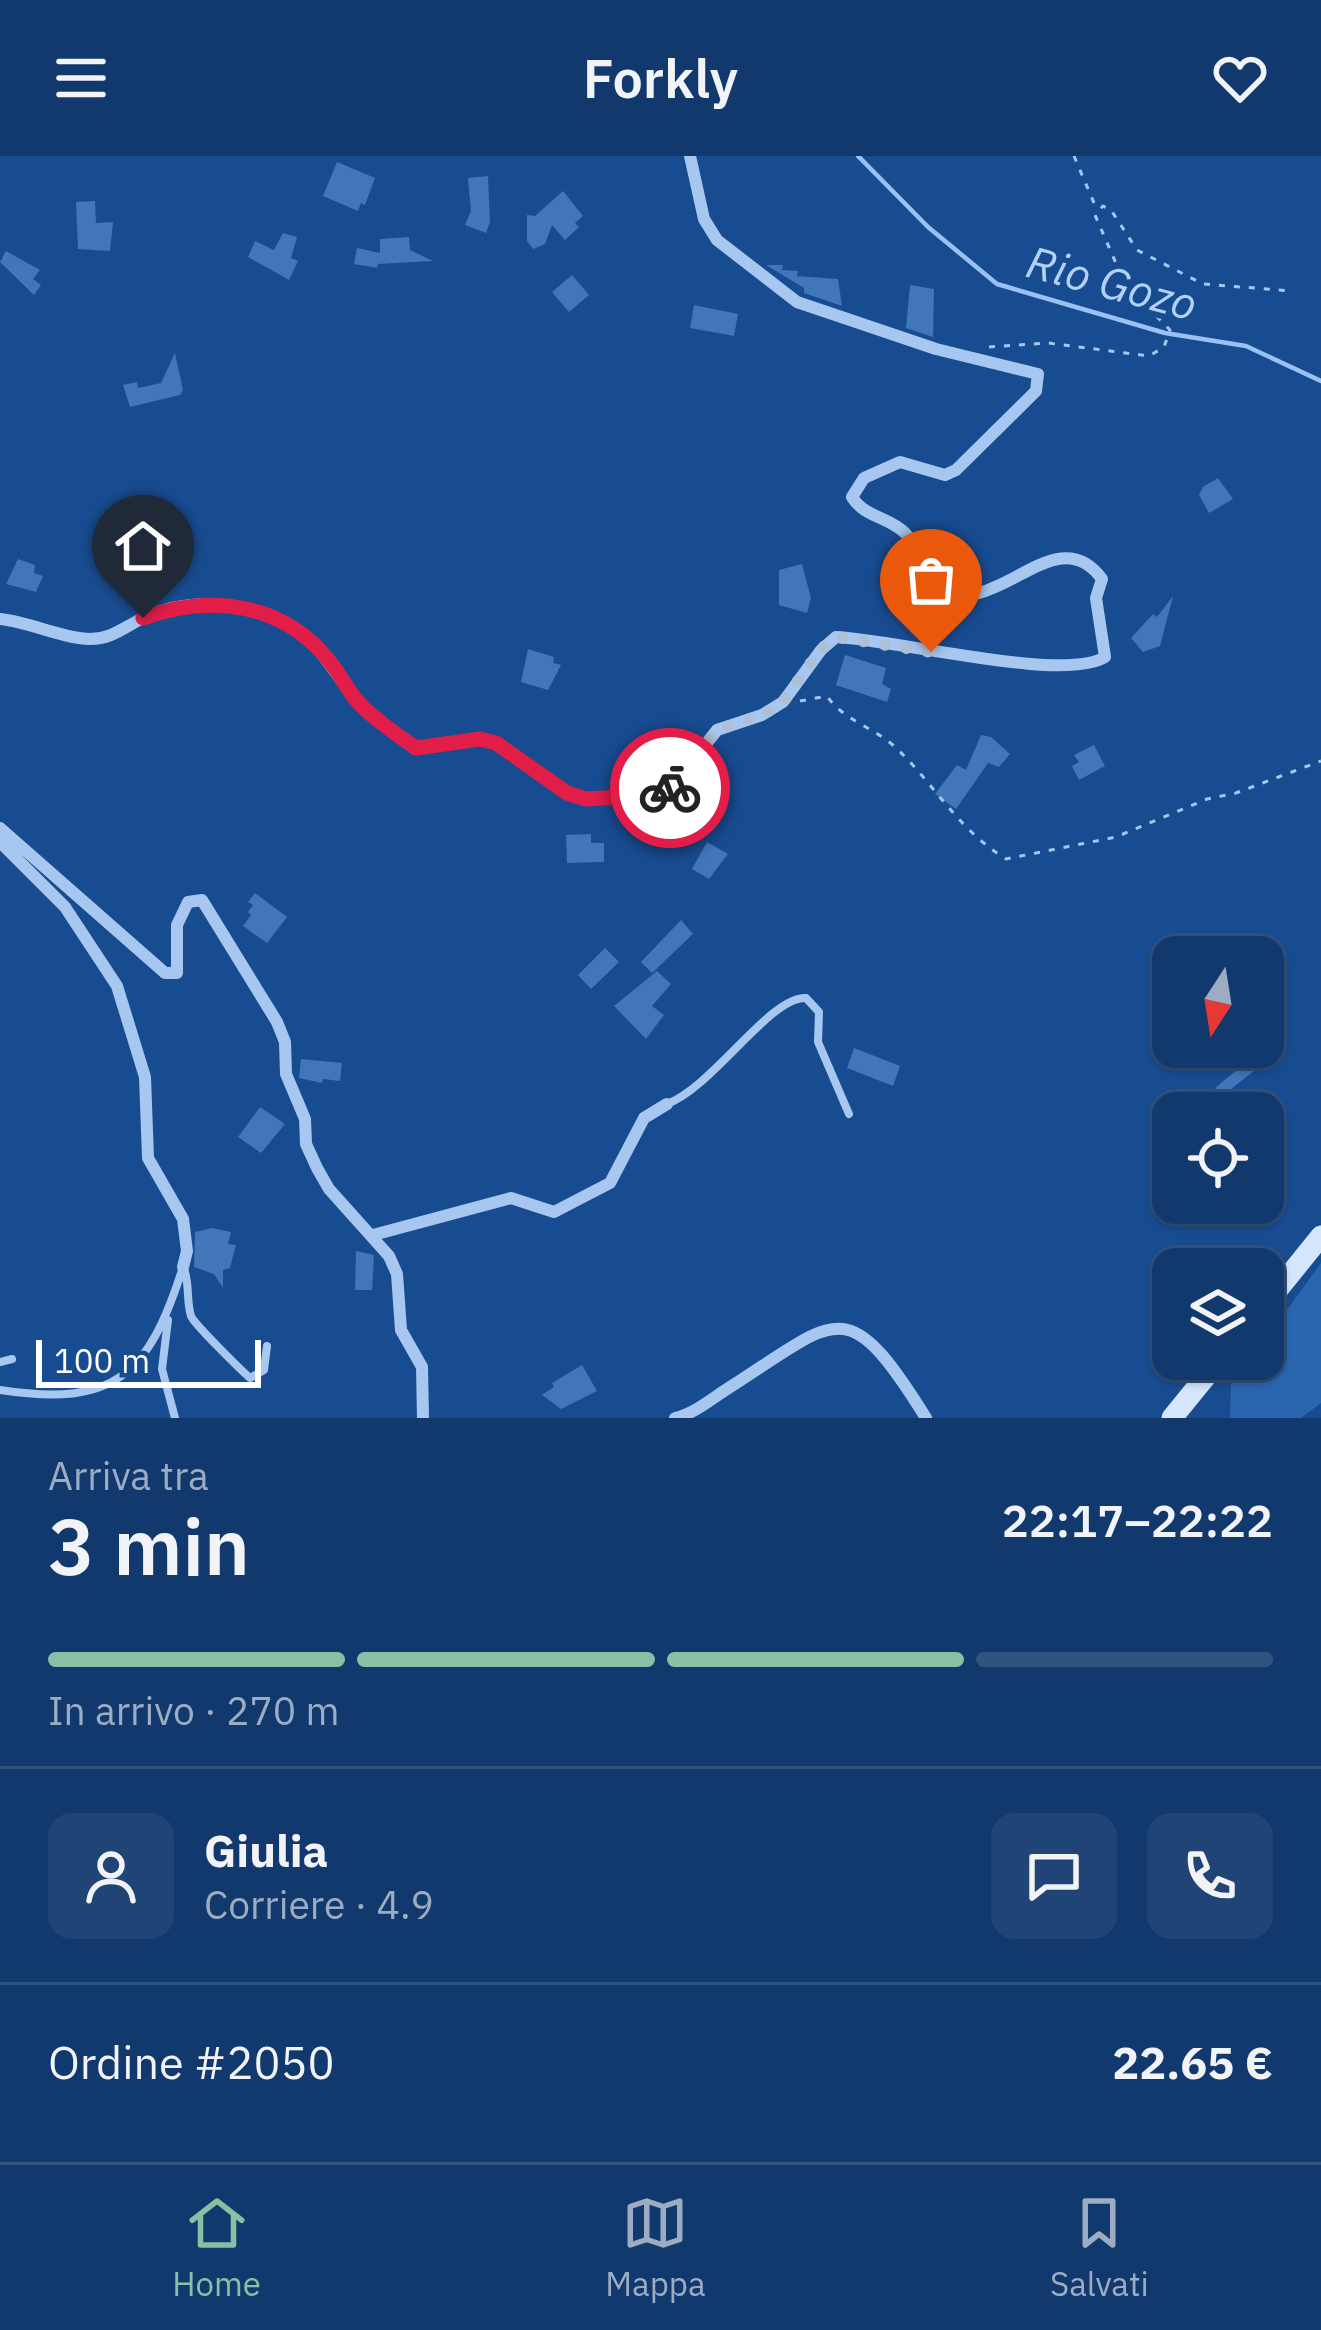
<!DOCTYPE html>
<html lang="it">
<head>
<meta charset="utf-8">
<style>
  body { margin:0; font-family:"IBM Plex Sans",sans-serif; background:#1f4475; color:#f1f3f6; height:100vh; display:flex; flex-direction:column; font-size:45px; white-space:nowrap }
  * { box-sizing:border-box; margin:0 }
  p { font-size:39px; color:#9cacc2 }
  .icon { flex:none; width:66px; height:66px; fill:none; stroke:currentColor; stroke-width:2; stroke-linecap:round; stroke-linejoin:round }
  .map { position:relative; height:1262px; overflow:hidden }
  .drawer { display:flex; flex-direction:column; background:#12396d; flex:1 }
  .drawer>* { flex:none }
  .needle { width:78px; rotate:192deg }
  .controls { position:absolute; left:1152px; top:780px; display:grid; gap:24px }
  .controls a { display:grid; place-items:center; width:132px; height:132px; border-radius:24px; background:#12396d; box-shadow:0 3px 9px #0004,0 0 0 3px #315380; font-size:60px }
  .scale { position:absolute; left:36px; bottom:30px; width:225px; box-sizing:border-box; padding-left:12px; border:6px solid #fff; border-top:0; font-size:33px; line-height:42px; white-space:nowrap; color:#fff; -webkit-text-stroke:9px #184c91; paint-order:stroke }
  .pin { position:absolute; display:grid; place-items:center; width:102px; height:102px; color:#fff; margin:-123px -51px; border-radius:50% 50% 50% 0; rotate:-45deg; box-shadow:0 0 12px #0007 }
  .pin .icon { rotate:45deg }
  .courier { position:absolute; display:grid; place-items:center; width:120px; height:120px; margin:-60px; border:9px solid #e11d48; border-radius:50%; background:#fff; color:#222; box-shadow:0 3px 15px #0007 }
  .headline em { font-style:normal; font-weight:600 }
  .headline div { display:flex; flex-direction:column-reverse }
  .headline { display:flex; align-items:center; justify-content:space-between; height:204px; padding:0 48px }
  h1 { font-size:78px; font-weight:600; line-height:90px }
  .bar { display:grid; grid-template-columns:repeat(4,1fr); gap:18px 12px; align-content:center; height:144px; padding:0 48px }
  .bar i { height:15px; border-radius:9px; background:#315380 }
  .bar .current { background:#8abfa5 }
  .bar p { grid-column:span 4 }
  .line { display:flex; align-items:center; gap:30px; padding:0 48px; border-top:3px solid #315380 }
  .line div { flex:1 }
  .round { display:grid; place-items:center; flex:none; width:126px; height:126px; border-radius:24px; background:#1f4475 }
  header { display:flex; justify-content:space-between; align-items:center; height:156px; padding:0 48px; background:#12396d; font-size:54px; font-weight:600 }
  .menu { display:flex; justify-content:space-around; align-items:center; height:168px; border-top:3px solid #315380; background:#12396d; font-size:33px; color:#9cacc2 }
  .menu a { display:grid; justify-items:center; gap:6px }
  .menu .current { color:#8abfa5 }
  .map>svg:first-child { display:block }
</style>
</head>
<body>
<header><svg class="icon" aria-label="menu" viewBox="0 0 24 24"><path d="M4 6h16M4 12h16M4 18h16"/></svg>Forkly<svg class="icon" aria-label="heart" viewBox="0 0 24 24"><path d="M12 20l-8-8c-3-5 5-10 8-4 3-6 11-1 8 4z"/></svg></header>
<div class="map">
<svg width="1321" height="1262" viewBox="0 0 1321 1262">
  <rect width="100%" height="100%" fill="#184c91"/>
  <path fill="#2a66b0" d="M 1321,1107 L 1321,1247 L 1301,1262 L 1230,1262 L 1231,1229 L 1251,1203 L 1263,1203 L 1263,1187 Z"/>
  <g fill="none" stroke-linecap="round" stroke-linejoin="round">
    <path stroke="#99c2f2" stroke-width="4.5" d="M 858,0 L 928,71 L 997,128 L 1165,177 L 1246,190 L 1321,225"/>
  </g>
  <path fill="#4176b9" d="M 337,6 L 375,22 L 365,49 L 361,47 L 358,55 L 323,40 Z
    M 488,20 L 490,66 L 486,77 L 465,69 L 471,55 L 468,22 Z
    M 563,35 L 583,60 L 575,67 L 579,71 L 565,84 L 552,69 L 545,88 L 533,93 L 527,85 L 527,59 L 535,60 Z
    M 95,45 L 96,67 L 113,66 L 110,95 L 78,93 L 76,46 Z
    M 283,77 L 297,81 L 291,102 L 298,105 L 289,124 L 248,101 L 255,85 L 274,94 Z
    M 409,81 L 410,94 L 433,105 L 378,108 L 377,112 L 354,108 L 357,92 L 380,97 L 380,83 Z
    M 6,95 L 40,114 L 33,123 L 41,129 L 34,139 L 0,106 Z
    M 766,109 L 783,109 L 782,114 L 798,115 L 797,120 L 838,123 L 842,150 L 804,137 L 804,132 Z
    M 572,119 L 589,139 L 569,156 L 552,136 Z
    M 910,129 L 934,133 L 933,181 L 906,172 Z
    M 694,149 L 738,158 L 734,180 L 690,172 Z
    M 175,197 L 183,234 L 180,239 L 130,251 L 123,229 L 137,226 L 138,232 L 161,227 Z
    M 1218,322 L 1233,343 L 1209,357 L 1199,339 L 1203,331 Z
    M 18,403 L 35,409 L 34,417 L 43,420 L 36,436 L 6,428 Z
    M 802,408 L 811,442 L 807,457 L 779,449 L 779,414 Z
    M 1173,440 L 1160,490 L 1143,496 L 1131,482 L 1153,458 L 1157,461 Z
    M 528,493 L 554,501 L 553,507 L 561,509 L 548,534 L 521,526 Z
    M 845,499 L 886,512 L 882,528 L 891,533 L 887,546 L 836,529 Z
    M 981,579 L 991,581 L 1010,598 L 999,611 L 988,607 L 956,653 L 935,638 L 957,609 L 966,614 Z
    M 1094,589 L 1105,610 L 1079,624 L 1072,610 L 1079,606 L 1074,599 Z
    M 591,678 L 591,687 L 604,687 L 604,706 L 567,707 L 566,679 Z
    M 707,686 L 728,698 L 709,723 L 692,713 Z
    M 255,737 L 287,761 L 267,787 L 243,770 L 251,759 L 248,756 L 253,749 L 248,746 Z
    M 681,764 L 693,778 L 652,817 L 641,806 Z
    M 605,792 L 619,806 L 591,833 L 578,819 Z
    M 657,815 L 671,828 L 652,850 L 664,859 L 646,883 L 614,850 Z
    M 854,892 L 900,910 L 893,930 L 847,912 Z
    M 1260,895 L 1268,904 L 1222,940 L 1215,932 Z
    M 301,903 L 342,907 L 340,925 L 323,923 L 322,927 L 299,922 Z
    M 260,951 L 285,968 L 261,997 L 238,981 Z
    M 212,1072 L 231,1076 L 228,1088 L 236,1089 L 230,1112 L 223,1114 L 223,1132 L 214,1118 L 194,1111 L 195,1076 Z
    M 356,1095 L 374,1099 L 372,1134 L 355,1134 Z
    M 582,1209 L 597,1235 L 561,1253 L 542,1239 L 554,1231 L 552,1227 Z"/>
  <g fill="none" stroke-linecap="round" stroke-linejoin="round">
    <path stroke="#a7c7f0" stroke-width="3" stroke-dasharray="6 9" stroke-linecap="butt" d="M 1074,0 L 1097,54
      M 989,191 L 1048,187 L 1149,200 L 1164,191 L 1170,174 L 1125,128 L 1095,59 L 1103,50 L 1111,54 L 1137,94 L 1203,128 L 1292,135
      M 800,545 L 827,540 C 843,564 873,571 894,590 C 934,627 956,672 1006,703 L 1116,681 L 1207,643 L 1236,637 L 1321,605"/>
    <path stroke="#a7c7f0" stroke-width="8" d="M 667,948 C 714,930 770,840 806,842 L 819,856 L 818,886 L 849,958
      M 184,1113 C 190,1129 186,1144 191,1160 C 194,1168 241,1214 250,1222 L 264,1214 L 267,1190
      M 168,1164 L 162,1213 L 175,1262
      M 0,1206 L 12,1203
      M 0,1234 C 116,1252 149,1218 183,1111"/>
    <path stroke="#a7c7f0" stroke-width="12" d="M 0,463 C 30,466 61,482 90,483 C 111,483 123,472 141,463 C 189,439 256,445 299,476 C 325,495 337,523 359,546 C 375,564 397,578 416,592 L 480,583 L 496,587 L 567,636 L 586,643 L 657,639 L 672,631 L 717,574 L 762,559 L 783,546 L 821,494 L 836,481 C 892,483 1064,527 1105,501 L 1096,442 L 1102,423 C 1055,359 995,467 941,431 C 925,420 919,391 905,377 C 888,360 865,362 852,341 L 864,322 L 900,306 L 945,319 L 956,314 L 1036,235 L 1038,218 L 936,193 L 797,146 L 717,84 L 704,63 L 690,0
      M 0,672 L 165,817 L 177,817 L 177,769 L 188,746 L 202,744 L 277,866 L 285,886 L 286,918 L 305,963 L 306,988 L 317,1012 L 329,1033 L 389,1100 L 397,1118 L 401,1174 L 422,1211 L 423,1262
      M 0,686 L 65,751 L 117,830 L 145,921 L 148,1002 L 183,1063 L 187,1095 L 183,1111
      M 373,1079 L 511,1042 L 554,1056 L 610,1027 L 644,962 L 667,948
      M 675,1262 C 693,1258 709,1245 724,1235 C 838,1163 845,1132 926,1262"/>
    <path stroke="#d5e5fb" stroke-width="21" d="M 1263,1152 L 1321,1080
      M 1172,1262 L 1220,1203"/>
  </g>
  <g fill="none" stroke-linecap="round" stroke-linejoin="round">
    <path stroke="#aec0d8" stroke-width="12" stroke-dasharray="0 21.6" d="M 670,632 L 717,574 L 762,559 L 783,546 L 820,494 L 836,481 L 931,496"/>
    <path stroke="#e11d48" stroke-width="15" d="M 143,462 C 211,438 283,446 330,506 C 340,518 347,533 357,545 C 374,563 396,578 416,592 L 480,583 L 496,587 L 567,637 L 586,643 L 657,639 L 670,632"/>
  </g>
  <g text-anchor="middle" stroke-width="12" stroke-linejoin="round" paint-order="stroke">
    <g font-size="45" font-style="italic" fill="#b3d1f7" stroke="#184c91">
      <text transform="translate(1112 127) rotate(15)" y="16">Rio Gozo</text>
    </g>
  </g>
</svg>
<div class="controls">
<a><svg class="needle" viewBox="-14 -14 28 28"><path d="M0-13l5 13h-10z" fill="#e53935"/><path d="M0 13l5-13h-10z" fill="#9cacc2"/></svg></a>
<a><svg class="icon" aria-label="locate" viewBox="0 0 24 24"><circle cx="12" cy="12" r="6"/><path d="M12 2v4M12 18v4M2 12h4M18 12h4"/></svg></a>
<a><svg class="icon" aria-label="layers" viewBox="0 0 24 24"><path d="M12 4l9 5-9 5-9-5zM3 14l9 5 9-5"/></svg></a>
</div>
<div class="scale">100 m</div>
<div class="pin" style="left:931px;top:496px;background:#ea580c"><svg class="icon" aria-label="bag" viewBox="0 0 24 24"><path d="M5 8h14l-1 12H6zM9 8a3 3 0 0 1 6 0"/></svg></div>
<div class="pin" style="left:143px;top:462px;background:#1f2937"><svg class="icon" aria-label="home" viewBox="0 0 24 24"><path d="M3 11l9-7 9 7M6 9v11h12V9"/></svg></div>
<div class="courier" style="left:670px;top:632px"><svg class="icon" aria-label="bike" viewBox="0 0 24 24"><circle cx="6" cy="16" r="4"/><circle cx="18" cy="16" r="4"/><path d="M6 16l4-8h5l3 8M10 8l3 8H6M13 5h3"/></svg></div>
</div>
<section class="drawer">
<div class="headline"><div><h1>3 min</h1><p>Arriva tra</p></div><em>22:17–22:22</em></div>
<div class="bar"><i class="current"></i><i class="current"></i><i class="current"></i><i></i><p>In arrivo · 270 m</p></div>
<div class="line" style="height:216px"><a class="round"><svg class="icon" aria-label="person" viewBox="0 0 24 24"><circle cx="12" cy="8" r="4"/><path d="M4 21q1-7 8-7t8 7"/></svg></a><div><b>Giulia</b><p>Corriere · 4.9</p></div><a class="round"><svg class="icon" aria-label="chat" viewBox="0 0 24 24"><path d="M4 5h16v11H9l-5 4z"/></svg></a><a class="round"><svg class="icon" aria-label="phone" viewBox="0 0 24 24"><path d="M5 4h4l2 5-3 2q2 4 5 5l2-3 5 2v4C11 20 4 13 5 4z"/></svg></a></div>
<div class="line" style="height:156px"><div>Ordine #2050</div><b>22.65 €</b></div>
</section>
<nav class="menu">
<a class="current"><svg class="icon" aria-label="home" viewBox="0 0 24 24"><path d="M3 11l9-7 9 7M6 9v11h12V9"/></svg>Home</a>
<a><svg class="icon" aria-label="map" viewBox="0 0 24 24"><path d="M3 6l6-2 6 2 6-2v14l-6 2-6-2-6 2zM9 4v14M15 6v14"/></svg>Mappa</a>
<a><svg class="icon" aria-label="saved" viewBox="0 0 24 24"><path d="M7 4h10v16l-5-4-5 4z"/></svg>Salvati</a>
</nav>
</body>
</html>
